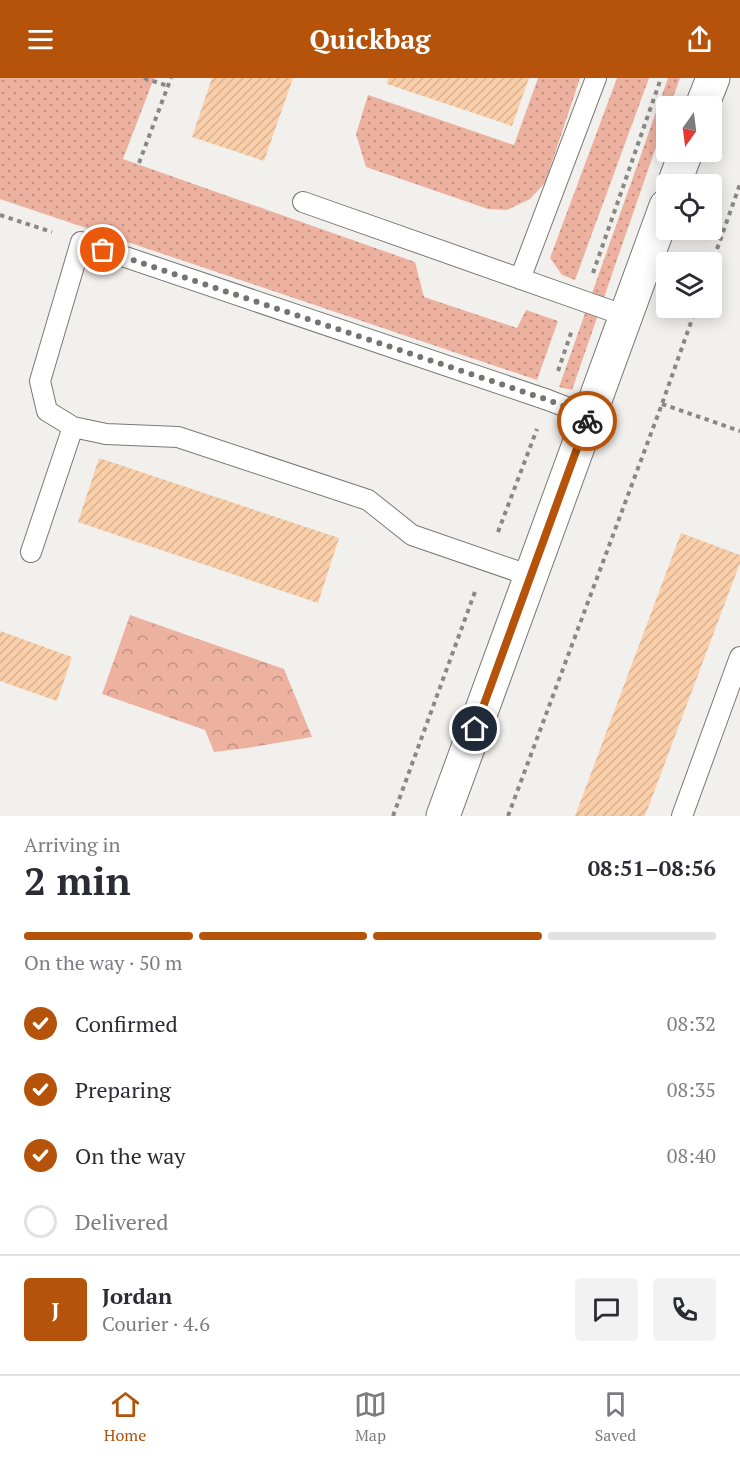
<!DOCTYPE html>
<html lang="en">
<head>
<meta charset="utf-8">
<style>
  body { margin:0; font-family:"PT Serif",serif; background:#f2f2f3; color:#2b2b33; height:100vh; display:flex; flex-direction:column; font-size:22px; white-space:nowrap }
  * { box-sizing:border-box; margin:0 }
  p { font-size:20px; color:#7c7c81 }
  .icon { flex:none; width:33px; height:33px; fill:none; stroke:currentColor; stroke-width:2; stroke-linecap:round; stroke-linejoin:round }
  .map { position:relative; height:738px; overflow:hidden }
  .drawer { display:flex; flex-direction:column; background:#fff; flex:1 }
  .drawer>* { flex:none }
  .needle { width:39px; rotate:194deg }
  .tools { position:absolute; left:656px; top:18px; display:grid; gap:12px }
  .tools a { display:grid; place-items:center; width:66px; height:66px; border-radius:6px; background:#fff; box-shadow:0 3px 15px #0003; font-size:30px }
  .pin { position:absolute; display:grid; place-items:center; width:51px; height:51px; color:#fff; margin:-26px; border:3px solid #fff; border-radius:50%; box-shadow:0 2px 6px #0007 }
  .courier { position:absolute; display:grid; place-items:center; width:60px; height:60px; margin:-30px; border:4px solid #b45309; border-radius:50%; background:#fff; color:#222; box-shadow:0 2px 8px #0007 }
  .headline em { font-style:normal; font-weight:700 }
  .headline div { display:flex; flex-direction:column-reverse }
  .headline { display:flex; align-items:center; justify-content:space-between; height:102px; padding:0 24px }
  h1 { font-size:39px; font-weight:700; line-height:45px }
  .bar { display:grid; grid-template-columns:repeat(4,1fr); gap:9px 6px; align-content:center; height:72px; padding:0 24px }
  .bar i { height:8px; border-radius:4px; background:#e1e1e2 }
  .bar .selected { background:#b45309 }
  .bar p { grid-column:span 4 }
  .line { display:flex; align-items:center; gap:15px; padding:0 24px; border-top:2px solid #e1e1e2 }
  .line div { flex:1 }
  .round { display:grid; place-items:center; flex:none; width:63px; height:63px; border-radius:6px; background:#f2f2f3 }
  ol { padding:0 24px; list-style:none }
  li { display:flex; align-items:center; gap:18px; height:66px }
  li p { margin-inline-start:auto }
  li .icon { padding:6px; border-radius:50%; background:#b45309; color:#fff; stroke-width:4 }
  li:last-child { color:#7c7c81 }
  li i { width:33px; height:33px; border:3px solid #e1e1e2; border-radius:50% }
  header { display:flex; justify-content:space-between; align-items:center; height:78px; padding:0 24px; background:#b45309; color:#fff; font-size:27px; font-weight:700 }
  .tab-bar { display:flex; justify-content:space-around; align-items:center; height:84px; border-top:2px solid #e1e1e2; background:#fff; font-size:16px; color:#7c7c81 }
  .tab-bar a { display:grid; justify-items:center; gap:3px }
  .tab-bar .selected { color:#b45309 }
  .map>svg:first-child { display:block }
</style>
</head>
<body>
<header><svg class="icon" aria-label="menu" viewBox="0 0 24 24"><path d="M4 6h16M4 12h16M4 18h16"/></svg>Quickbag<svg class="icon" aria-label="share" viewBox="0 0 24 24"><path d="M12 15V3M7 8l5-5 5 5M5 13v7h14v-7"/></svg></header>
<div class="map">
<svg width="740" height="738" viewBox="0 0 740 738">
  <defs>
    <pattern id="grass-dots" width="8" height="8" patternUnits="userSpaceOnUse" patternTransform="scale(1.5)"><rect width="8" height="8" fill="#edb1a0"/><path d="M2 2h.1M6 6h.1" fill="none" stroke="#c19183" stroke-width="1.8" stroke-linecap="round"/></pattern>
    <pattern id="park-crowns" width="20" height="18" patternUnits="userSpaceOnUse" patternTransform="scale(1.5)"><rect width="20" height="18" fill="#edb1a0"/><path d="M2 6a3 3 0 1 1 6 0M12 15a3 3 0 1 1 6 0" fill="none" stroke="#c19183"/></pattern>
    <pattern id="building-hatch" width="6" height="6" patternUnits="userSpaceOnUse" patternTransform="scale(1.5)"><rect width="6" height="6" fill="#facea8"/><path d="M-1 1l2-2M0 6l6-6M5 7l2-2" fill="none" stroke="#d7b191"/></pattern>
  </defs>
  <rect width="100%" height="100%" fill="#f2f0ed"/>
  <path fill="url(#grass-dots)" d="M 0,0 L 154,0 L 123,81 L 415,184 L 424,219 L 517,250 L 526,232 L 558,243 L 537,302 L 0,121 Z
    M 538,0 L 580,0 L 545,105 L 530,121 L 507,132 L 488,131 L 366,89 L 356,56 L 368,17 L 514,67 Z
    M 617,0 L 649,0 L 575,202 L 562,197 L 550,180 Z
    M 668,0 L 680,0 L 670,28 L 666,28 L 666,40 L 572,312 L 559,309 Z"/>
  <path fill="url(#park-crowns)" d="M 130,537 L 284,591 L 312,659 L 247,670 L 214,674 L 205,652 L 102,616 Z"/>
  <path fill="url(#building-hatch)" d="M 212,0 L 293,0 L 264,83 L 192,59 Z
    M 388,0 L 529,0 L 512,48 L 387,6 Z
    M 99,380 L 339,460 L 318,525 L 78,444 Z
    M 681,455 L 740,477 L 740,485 L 645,738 L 575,738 Z
    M 0,553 L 72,579 L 57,623 L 0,603 Z"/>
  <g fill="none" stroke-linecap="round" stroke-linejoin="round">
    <defs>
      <path id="lane" d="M 303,124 L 626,238
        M 520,201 L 596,0
        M 31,474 L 73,349
        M 531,498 L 412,457 L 368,422 L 178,359 L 106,356 L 73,349 L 47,333 L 40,303 L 81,164 L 548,322 L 589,338
        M 682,738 L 740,579"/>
      <path id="secondary" d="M 702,28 L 713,0
        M 674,106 L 686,74
        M 443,738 L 666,128"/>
    </defs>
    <use href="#lane" stroke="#797875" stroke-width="22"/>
    <use href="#secondary" stroke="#797875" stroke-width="35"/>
    <path stroke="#898887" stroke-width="4" stroke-dasharray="4.5 4.5" stroke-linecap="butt" d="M 144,0 L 168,8
      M 139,85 L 171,0
      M 0,137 L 52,154
      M 711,188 L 740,106
      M 593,195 L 661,0
      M 558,293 L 572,252
      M 662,326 L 740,353
      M 498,454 L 537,351
      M 393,738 L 476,511
      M 508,738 L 662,326 L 696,230"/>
    <use href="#lane" stroke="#fff" stroke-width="20"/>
    <use href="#secondary" stroke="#fff" stroke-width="33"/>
  </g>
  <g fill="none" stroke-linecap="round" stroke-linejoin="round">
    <path stroke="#757472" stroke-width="6" stroke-dasharray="0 10.8" d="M 103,172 L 548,322 L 589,338 L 587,343"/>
    <path stroke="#b45309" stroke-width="8" d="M 475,651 L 587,343"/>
  </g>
</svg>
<div class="tools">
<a><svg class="needle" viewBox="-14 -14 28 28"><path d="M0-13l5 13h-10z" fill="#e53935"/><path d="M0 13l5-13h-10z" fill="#7c7c81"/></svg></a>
<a><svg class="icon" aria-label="locate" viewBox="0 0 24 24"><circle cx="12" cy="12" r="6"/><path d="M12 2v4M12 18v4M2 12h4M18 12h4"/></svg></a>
<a><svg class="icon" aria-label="layers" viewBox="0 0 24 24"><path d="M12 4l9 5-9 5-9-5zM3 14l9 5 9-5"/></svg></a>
</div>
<div class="pin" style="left:103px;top:172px;background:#ea580c"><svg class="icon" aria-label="bag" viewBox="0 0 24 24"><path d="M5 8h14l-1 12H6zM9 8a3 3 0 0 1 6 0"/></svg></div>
<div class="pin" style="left:475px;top:651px;background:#1f2937"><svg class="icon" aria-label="home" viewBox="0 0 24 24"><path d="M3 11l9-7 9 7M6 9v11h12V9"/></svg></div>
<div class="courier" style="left:587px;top:343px"><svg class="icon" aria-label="bike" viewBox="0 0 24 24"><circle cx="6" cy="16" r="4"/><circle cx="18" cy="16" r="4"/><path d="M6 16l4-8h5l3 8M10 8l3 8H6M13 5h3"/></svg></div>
</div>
<section class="drawer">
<div class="headline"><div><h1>2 min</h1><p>Arriving in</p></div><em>08:51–08:56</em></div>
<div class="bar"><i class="selected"></i><i class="selected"></i><i class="selected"></i><i></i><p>On the way · 50 m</p></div>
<ol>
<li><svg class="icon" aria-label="check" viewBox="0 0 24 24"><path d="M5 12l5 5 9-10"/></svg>Confirmed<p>08:32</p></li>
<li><svg class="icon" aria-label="check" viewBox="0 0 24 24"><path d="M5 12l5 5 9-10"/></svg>Preparing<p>08:35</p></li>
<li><svg class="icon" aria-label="check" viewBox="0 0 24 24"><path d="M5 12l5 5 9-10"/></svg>On the way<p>08:40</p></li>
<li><i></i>Delivered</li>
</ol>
<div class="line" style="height:108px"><b class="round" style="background:#b45309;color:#fff">J</b><div><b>Jordan</b><p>Courier · 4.6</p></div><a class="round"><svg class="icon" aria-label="chat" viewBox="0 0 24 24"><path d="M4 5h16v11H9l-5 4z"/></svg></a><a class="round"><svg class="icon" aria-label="phone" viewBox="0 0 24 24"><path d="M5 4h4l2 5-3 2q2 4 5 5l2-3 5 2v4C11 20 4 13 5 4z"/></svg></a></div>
</section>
<nav class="tab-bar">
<a class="selected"><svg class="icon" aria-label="home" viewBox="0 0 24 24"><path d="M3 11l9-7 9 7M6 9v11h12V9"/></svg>Home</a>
<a><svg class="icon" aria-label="map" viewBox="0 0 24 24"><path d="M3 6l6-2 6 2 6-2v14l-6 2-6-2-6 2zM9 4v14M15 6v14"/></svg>Map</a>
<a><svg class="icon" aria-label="saved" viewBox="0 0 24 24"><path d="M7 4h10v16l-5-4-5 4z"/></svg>Saved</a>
</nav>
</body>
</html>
